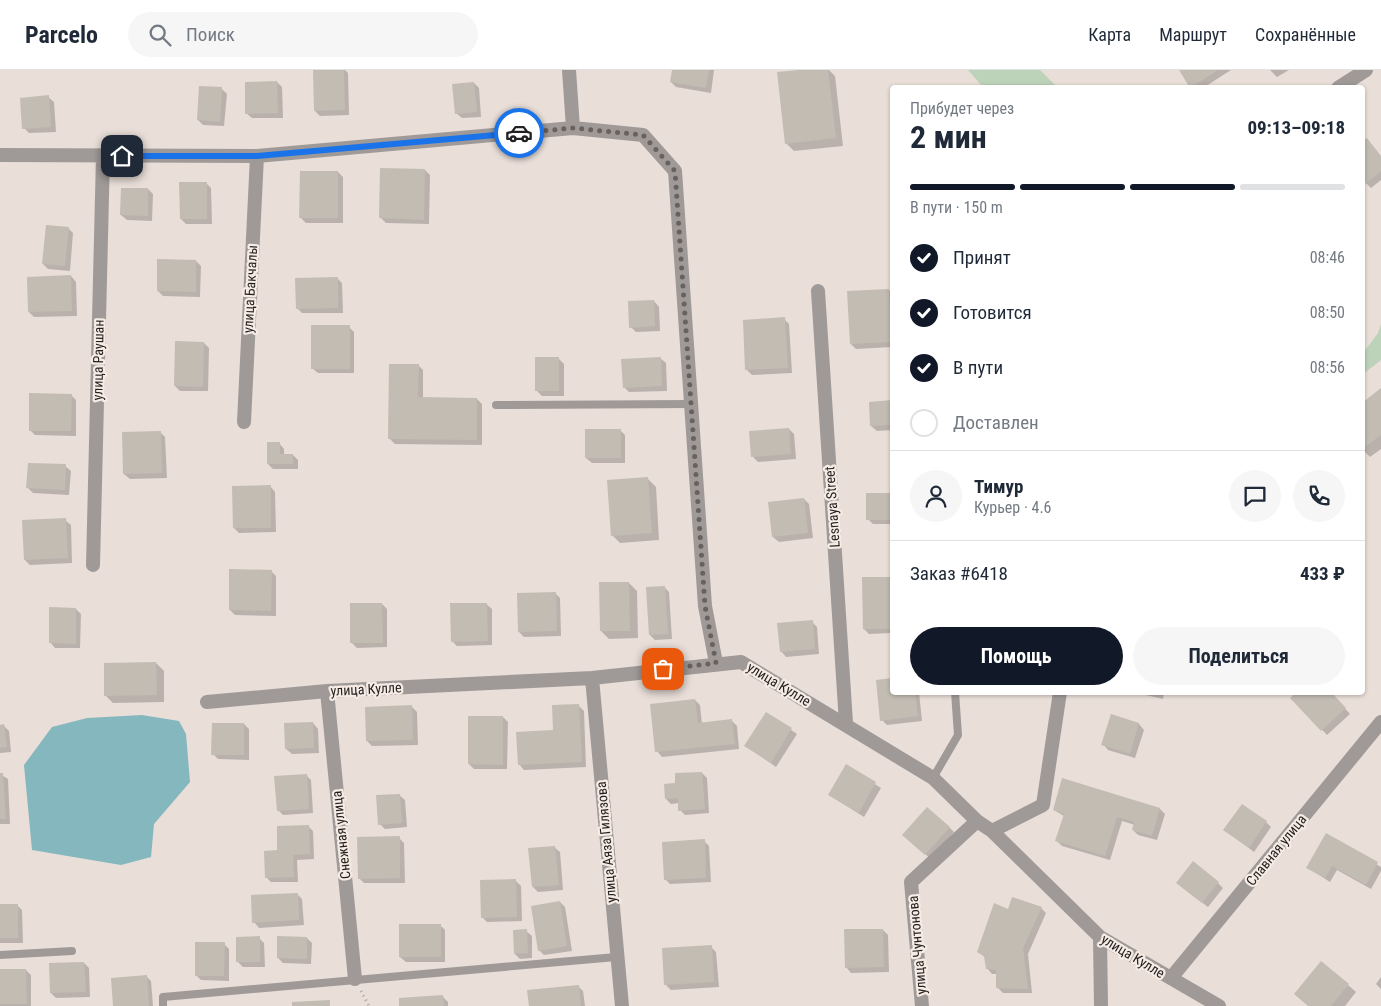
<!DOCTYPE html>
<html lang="ru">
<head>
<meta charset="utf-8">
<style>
  body { margin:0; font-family:"Roboto Condensed",sans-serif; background:#f6f6f7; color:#1f2937; height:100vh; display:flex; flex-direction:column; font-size:19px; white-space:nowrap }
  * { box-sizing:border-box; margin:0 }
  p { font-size:16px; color:#747a83 }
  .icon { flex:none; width:28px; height:28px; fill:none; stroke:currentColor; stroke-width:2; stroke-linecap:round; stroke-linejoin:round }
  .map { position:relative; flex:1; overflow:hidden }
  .panel { position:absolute; left:890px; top:15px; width:475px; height:610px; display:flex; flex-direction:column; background:#fff; border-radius:5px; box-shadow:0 1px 4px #0004 }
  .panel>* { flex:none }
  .pin { position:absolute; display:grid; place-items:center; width:42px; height:42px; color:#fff; margin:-21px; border-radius:10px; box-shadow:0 2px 8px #0006 }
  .courier { position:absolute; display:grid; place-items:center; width:50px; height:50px; margin:-25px; border:4px solid #1a73e8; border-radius:50%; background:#fff; color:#222; box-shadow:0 1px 6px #0007 }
  .headline em { font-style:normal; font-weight:700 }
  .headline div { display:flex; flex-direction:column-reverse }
  .headline { display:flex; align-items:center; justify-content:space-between; height:85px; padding:0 20px }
  h1 { font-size:32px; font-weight:700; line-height:38px }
  .bar { display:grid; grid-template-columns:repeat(4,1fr); gap:8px 5px; align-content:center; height:60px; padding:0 20px }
  .bar i { height:6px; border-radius:4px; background:#e0e1e3 }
  .bar .active { background:#111827 }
  .bar p { grid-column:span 4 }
  .line { display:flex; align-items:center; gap:12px; padding:0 20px; border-top:1px solid #e0e1e3 }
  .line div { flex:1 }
  .round { display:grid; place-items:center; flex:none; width:52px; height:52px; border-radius:26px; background:#f6f6f7 }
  ol { padding:0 20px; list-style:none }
  li { display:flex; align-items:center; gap:15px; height:55px }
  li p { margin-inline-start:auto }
  li .icon { padding:5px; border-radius:50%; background:#111827; color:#fff; stroke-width:4 }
  li:last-child { color:#747a83 }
  li i { width:28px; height:28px; border:2px solid #e0e1e3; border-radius:50% }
  .action { display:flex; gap:10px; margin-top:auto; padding:10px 20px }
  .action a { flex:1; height:58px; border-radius:30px; background:#111827; color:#fff; font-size:20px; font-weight:700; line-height:58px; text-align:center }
  .action a+a { background:#f6f6f7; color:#1f2937 }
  header { display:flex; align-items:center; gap:30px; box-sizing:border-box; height:70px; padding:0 25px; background:#fff; border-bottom:1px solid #e0e1e3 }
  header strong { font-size:24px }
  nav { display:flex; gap:28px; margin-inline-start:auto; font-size:18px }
  .search { width:350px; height:45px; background:#f6f6f7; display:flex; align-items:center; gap:12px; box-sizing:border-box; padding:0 18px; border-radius:28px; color:#747a83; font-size:19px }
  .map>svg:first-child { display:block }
</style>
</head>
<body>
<header>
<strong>Parcelo</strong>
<div class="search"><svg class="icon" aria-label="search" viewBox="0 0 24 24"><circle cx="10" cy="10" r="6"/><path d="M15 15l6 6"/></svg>Поиск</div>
<nav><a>Карта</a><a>Маршрут</a><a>Сохранённые</a></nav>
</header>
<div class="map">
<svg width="1381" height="936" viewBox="0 0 1381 936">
  <rect width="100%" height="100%" fill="#e9ded8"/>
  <path fill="#bcd3b9" d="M 968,0 L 1040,0 L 1057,17 L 983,17 Z
    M 1381,254 L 1381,290 L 1363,304 L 1363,283 L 1378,263 Z"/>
  <path fill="#84b7be" d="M 142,645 L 179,651 L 186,664 L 190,712 L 154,754 L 151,787 L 121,795 L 32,780 L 24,695 L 52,657 L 87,648 Z"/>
  <path fill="#0003" d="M 314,0 L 345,0 L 348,3 L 349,45 L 320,46 L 315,41 Z
    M 673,0 L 714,0 L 711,23 L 676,17 L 671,12 Z
    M 810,0 L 829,0 L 835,6 L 843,76 L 794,81 L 786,73 Z
    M 1180,0 L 1231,0 L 1203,18 L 1192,18 Z
    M 1270,0 L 1289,0 L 1277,7 Z
    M 277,12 L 282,17 L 283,48 L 252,48 L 246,43 Z
    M 474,13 L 479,18 L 481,47 L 462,48 L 456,43 Z
    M 221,18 L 227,24 L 224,56 L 203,55 L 198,50 Z
    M 48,27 L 54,32 L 56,62 L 29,63 L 24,58 Z
    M 1381,86 L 1381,110 L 1371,118 L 1366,113 Z
    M 425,100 L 430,105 L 429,154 L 386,153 L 381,148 Z
    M 338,102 L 343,107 L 343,153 L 306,153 L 301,148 Z
    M 206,113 L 211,118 L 212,154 L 186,154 L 181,149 Z
    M 148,119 L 153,124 L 152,151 L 127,150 L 121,145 Z
    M 68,158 L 73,163 L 70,201 L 48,199 L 43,194 Z
    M 196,191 L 201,196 L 200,227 L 163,226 L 158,221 Z
    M 71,206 L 76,212 L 77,246 L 34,247 L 29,242 Z
    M 337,208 L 342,213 L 343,243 L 302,243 L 297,238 Z
    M 889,220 L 892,224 L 892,277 L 856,279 L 851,274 Z
    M 654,231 L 659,237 L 660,261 L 636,262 L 631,257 Z
    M 784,249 L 789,254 L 792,303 L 752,305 L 747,300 Z
    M 349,257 L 354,262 L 354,303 L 318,303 L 312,298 Z
    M 204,273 L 209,278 L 208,321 L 180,321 L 175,316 Z
    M 660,288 L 666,293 L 667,321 L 629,322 L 624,317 Z
    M 559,289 L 564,294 L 564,326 L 542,326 L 537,321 Z
    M 418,295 L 423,300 L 423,329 L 477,329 L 482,334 L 482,375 L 395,374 L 390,369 Z
    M 1381,320 L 1381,379 L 1370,387 L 1362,379 L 1362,335 Z
    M 71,325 L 76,330 L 76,366 L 35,365 L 30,360 Z
    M 892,332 L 892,360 L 877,361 L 871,356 L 870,333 Z
    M 789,359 L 794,364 L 796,389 L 758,392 L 753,387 Z
    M 620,360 L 625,365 L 625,393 L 592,393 L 586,388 Z
    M 160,362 L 165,367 L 167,408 L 130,409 L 124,404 Z
    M 279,373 L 284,379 L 284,385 L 293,385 L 298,390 L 298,399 L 273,399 L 268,394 Z
    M 65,396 L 71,401 L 69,425 L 33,423 L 28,418 Z
    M 648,409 L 656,417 L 659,470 L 620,473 L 612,465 Z
    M 270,416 L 275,422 L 276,462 L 239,463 L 234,458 Z
    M 868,424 L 892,424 L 892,454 L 873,454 L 868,449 Z
    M 804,429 L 809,434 L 813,468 L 779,472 L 773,467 Z
    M 65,450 L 71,455 L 72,493 L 30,495 L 25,490 Z
    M 271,501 L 276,506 L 276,546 L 235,545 L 230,540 Z
    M 863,508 L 892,508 L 892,563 L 869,564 L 864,559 Z
    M 629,513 L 637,521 L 638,568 L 609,569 L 601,561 Z
    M 664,517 L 669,522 L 672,569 L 655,570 L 650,565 Z
    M 555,523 L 560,528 L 561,566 L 524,567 L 519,562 Z
    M 382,534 L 387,539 L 387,577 L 357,578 L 351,572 Z
    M 486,534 L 492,539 L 492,575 L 457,576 L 452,571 Z
    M 76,539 L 81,544 L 80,578 L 55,578 L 50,572 Z
    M 812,552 L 817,557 L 819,584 L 786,587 L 781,581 Z
    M 156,593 L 164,601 L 164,632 L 113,633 L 105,625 Z
    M 892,609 L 892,622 L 919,622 L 922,651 L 887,655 L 882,650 L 877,611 Z
    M 1133,622 L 1164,622 L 1163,629 Z
    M 1330,622 L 1350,644 L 1327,665 L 1292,628 Z
    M 695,630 L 700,635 L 702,654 L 732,651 L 737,656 L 739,679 L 662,687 L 657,681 Z
    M 578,635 L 584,641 L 586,697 L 524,700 L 519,694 Z
    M 412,637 L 417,642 L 418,675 L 372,676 L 367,671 L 366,638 Z
    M 766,643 L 797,664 L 776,697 L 746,676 Z
    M 1112,646 L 1139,654 L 1144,660 L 1135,688 L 1108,680 L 1103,674 Z
    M 503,647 L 508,652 L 507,699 L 474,699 L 469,694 Z
    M 313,653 L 318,659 L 319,683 L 292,684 L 286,679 Z
    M 244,654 L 249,659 L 249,690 L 218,689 L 213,684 Z
    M 0,656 L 4,656 L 9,661 L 11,682 L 0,683 Z
    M 846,696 L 881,718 L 864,747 L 829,725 Z
    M 702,703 L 707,708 L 709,743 L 685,745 L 680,740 L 679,733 L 671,734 L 666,729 L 677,715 Z
    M 0,704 L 8,709 L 10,754 L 0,754 Z
    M 306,705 L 311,710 L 313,743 L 283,745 L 278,740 Z
    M 399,725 L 405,730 L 407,757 L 385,759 L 380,754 Z
    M 1160,739 L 1165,744 L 1157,770 L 1138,765 L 1133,760 L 1135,755 L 1122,751 L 1110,790 L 1062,776 L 1057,771 L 1064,746 L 1054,740 Z
    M 1266,752 L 1271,757 L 1254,782 L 1225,760 Z
    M 308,756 L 313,761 L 314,789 L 297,790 L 298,812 L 271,812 L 266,807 Z
    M 949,757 L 954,762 L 931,789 L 909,770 Z
    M 1326,765 L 1381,797 L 1381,801 L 1371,819 L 1337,800 L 1330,812 L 1308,798 Z
    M 399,768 L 404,773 L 405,813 L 364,813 L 359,808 Z
    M 704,771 L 709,776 L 711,812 L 670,814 L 665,809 Z
    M 554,777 L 560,782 L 563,820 L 538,822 L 533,817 Z
    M 516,811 L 521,816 L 522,851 L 487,852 L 482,847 Z
    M 1218,813 L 1223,818 L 1208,837 L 1183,818 Z
    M 297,824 L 302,829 L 304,855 L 259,858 L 254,852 Z
    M 560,832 L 565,837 L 572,881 L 544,885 L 539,880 Z
    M 0,835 L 17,835 L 22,840 L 23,873 L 0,873 Z
    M 1041,838 L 1046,843 L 1028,884 L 1032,923 L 1003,923 L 998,918 L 997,904 L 992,904 L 987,898 L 986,888 L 978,882 L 1009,840 Z
    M 440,855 L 445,860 L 445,892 L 406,892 L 400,887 Z
    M 883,860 L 888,865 L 889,902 L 851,903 L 846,897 Z
    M 526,861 L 532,866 L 532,888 L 520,889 L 515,884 Z
    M 259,868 L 264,873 L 265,897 L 243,897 L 238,892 Z
    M 307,868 L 312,873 L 311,894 L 283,893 L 278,888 Z
    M 224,874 L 229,879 L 229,911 L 201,910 L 196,905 Z
    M 711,877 L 716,882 L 719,917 L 671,920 L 666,915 Z
    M 84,893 L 89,898 L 90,927 L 56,928 L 51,923 Z
    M 0,900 L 26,900 L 31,905 L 31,936 L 0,936 Z
    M 146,906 L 151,911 L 153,936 L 115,936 Z
    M 1381,907 L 1381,919 L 1376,914 Z
    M 1348,915 L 1356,922 L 1345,936 L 1308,936 Z
    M 578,916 L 583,921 L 585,936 L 530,936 Z
    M 443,927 L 448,932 L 448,936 L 400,936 Z"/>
  <path fill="#c2bcb3" d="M 313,0 L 344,0 L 345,40 L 314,41 Z
    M 672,0 L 709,0 L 706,18 L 670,12 Z
    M 799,0 L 828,0 L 836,68 L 785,74 L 777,2 Z
    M 1179,0 L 1218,0 L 1190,18 Z
    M 277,11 L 278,43 L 245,44 L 245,12 Z
    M 474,12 L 477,42 L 455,44 L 452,14 Z
    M 199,16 L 222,17 L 220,52 L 197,50 Z
    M 49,25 L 51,57 L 22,59 L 20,28 Z
    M 1367,68 L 1381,86 L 1381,101 L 1365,114 L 1362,111 L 1362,71 Z
    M 380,98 L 425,99 L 424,150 L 379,148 Z
    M 300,101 L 338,101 L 338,148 L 299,148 Z
    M 179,112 L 207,112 L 207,149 L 180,149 Z
    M 121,118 L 148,118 L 148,146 L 120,145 Z
    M 46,155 L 69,157 L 65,196 L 42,194 Z
    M 157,189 L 196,190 L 196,222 L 157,221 Z
    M 71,205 L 72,241 L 28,242 L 27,207 Z
    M 338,207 L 338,238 L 296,239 L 295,208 Z
    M 889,219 L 892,272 L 850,274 L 847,221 Z
    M 654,230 L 655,256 L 629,258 L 628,231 Z
    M 785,247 L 788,298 L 745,300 L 743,250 Z
    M 311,255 L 350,255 L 350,299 L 311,299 Z
    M 175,271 L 204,272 L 203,317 L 174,316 Z
    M 535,287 L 559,287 L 559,321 L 535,321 Z
    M 661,287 L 662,316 L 623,318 L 621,289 Z
    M 389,294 L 419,294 L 418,327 L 477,328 L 477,370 L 388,369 Z
    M 1381,318 L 1381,365 L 1362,379 L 1362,333 Z
    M 29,323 L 72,324 L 71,361 L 29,361 Z
    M 892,330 L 892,355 L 870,356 L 869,332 Z
    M 789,358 L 791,384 L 751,387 L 749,361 Z
    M 585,359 L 621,359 L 621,388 L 585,388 Z
    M 161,361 L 162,403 L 123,404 L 122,362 Z
    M 267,372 L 280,372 L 280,384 L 293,384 L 293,394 L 267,394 Z
    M 28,393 L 66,394 L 65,420 L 26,418 Z
    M 648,407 L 652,463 L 611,466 L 607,410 Z
    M 271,415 L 271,458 L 233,458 L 232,416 Z
    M 866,423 L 892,423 L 892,450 L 866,450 Z
    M 804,428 L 808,463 L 772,467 L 768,432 Z
    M 66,448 L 68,488 L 24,490 L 22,450 Z
    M 229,499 L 272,500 L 271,541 L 229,540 Z
    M 862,507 L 892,507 L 892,559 L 863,559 Z
    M 599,512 L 629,512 L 630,561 L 600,561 Z
    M 665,516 L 668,564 L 649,565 L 646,517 Z
    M 556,522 L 557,561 L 518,562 L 517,523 Z
    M 350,533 L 382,533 L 383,573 L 350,573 Z
    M 450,533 L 487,533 L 488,571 L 451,572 Z
    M 49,537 L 76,538 L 76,574 L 49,573 Z
    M 813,550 L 815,579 L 780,582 L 777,553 Z
    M 156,592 L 157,625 L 104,626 L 104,593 Z
    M 892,608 L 892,622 L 915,622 L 918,646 L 880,651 L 876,610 Z
    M 1296,622 L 1331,622 L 1346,638 L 1321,661 L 1290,628 Z
    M 695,629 L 698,653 L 732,649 L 735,674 L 655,682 L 650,634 Z
    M 579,634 L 582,692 L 518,695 L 516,662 L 553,660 L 552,635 Z
    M 412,635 L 413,670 L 366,671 L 365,637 Z
    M 766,642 L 792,658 L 771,693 L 744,676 Z
    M 1111,644 L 1139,653 L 1130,684 L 1101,675 Z
    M 468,646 L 503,646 L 503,695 L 468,694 Z
    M 313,652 L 314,678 L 285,679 L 284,653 Z
    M 212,653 L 244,653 L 244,685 L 211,685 Z
    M 4,654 L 7,677 L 0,678 L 0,655 Z
    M 846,694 L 876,712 L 859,743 L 828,725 Z
    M 702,702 L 705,739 L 678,741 L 678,728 L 665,729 L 664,714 L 675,713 L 675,703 Z
    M 0,703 L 3,703 L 6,749 L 0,749 Z
    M 307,704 L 309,739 L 277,741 L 274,706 Z
    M 1062,708 L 1160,738 L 1152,766 L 1132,760 L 1134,752 L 1117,747 L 1105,786 L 1055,771 L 1064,744 L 1053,740 Z
    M 400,724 L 402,753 L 378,755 L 376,725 Z
    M 1242,734 L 1267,751 L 1249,778 L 1223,760 Z
    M 927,737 L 950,757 L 925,785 L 902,765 Z
    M 309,755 L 310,784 L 293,785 L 294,807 L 265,808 L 264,781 L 277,780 L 277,756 Z
    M 1326,763 L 1378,792 L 1366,815 L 1332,796 L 1325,808 L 1306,798 Z
    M 400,766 L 400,808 L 358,809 L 357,767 Z
    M 705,769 L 706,808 L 664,810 L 662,772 Z
    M 555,776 L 559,815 L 532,817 L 528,778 Z
    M 1193,791 L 1219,812 L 1202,833 L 1176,813 Z
    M 516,809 L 517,847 L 481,848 L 480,810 Z
    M 298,823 L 299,850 L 252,853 L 251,825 Z
    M 1012,827 L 1042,837 L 1023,878 L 1028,919 L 996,918 L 996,900 L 986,899 L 984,886 L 977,882 L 994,833 L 1008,839 Z
    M 560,831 L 567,876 L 538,881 L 531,836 Z
    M 0,834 L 18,834 L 18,868 L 0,868 Z
    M 399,854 L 441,854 L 441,887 L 399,887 Z
    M 527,859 L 528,883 L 514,884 L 513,860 Z
    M 844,859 L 883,859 L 884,897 L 845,898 Z
    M 260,866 L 260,892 L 236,892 L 236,867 Z
    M 277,866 L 307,867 L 307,889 L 277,888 Z
    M 195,872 L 225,872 L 224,906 L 195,906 Z
    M 712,875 L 714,912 L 664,915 L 662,878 Z
    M 1321,891 L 1349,914 L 1331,936 L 1308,936 L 1294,924 Z
    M 84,892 L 86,922 L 50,923 L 49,893 Z
    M 0,899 L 26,899 L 27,934 L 0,934 Z
    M 147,905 L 149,936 L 113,936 L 111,908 Z
    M 579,915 L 581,936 L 529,936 L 527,920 Z
    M 443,925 L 444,936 L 399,936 L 399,928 Z
    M 330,930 L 330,936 L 292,936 L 292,932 Z"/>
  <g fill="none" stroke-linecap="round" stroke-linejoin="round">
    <path stroke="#ada4a0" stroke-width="3" stroke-dasharray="1 4" stroke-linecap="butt" d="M 361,921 L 369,936"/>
    <path stroke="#9f9a98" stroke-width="8" d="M 496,335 L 691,334
      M 933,708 L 958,665 L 955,622
      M 0,885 L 72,881
      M 163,936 L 163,927 L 616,887"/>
    <path stroke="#9f9a98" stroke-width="14" d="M 569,0 L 573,58
      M 1338,18 L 1366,0
      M 0,85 L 257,86 L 573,58 L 643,65 L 675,101 L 705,536 L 716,593
      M 818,221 L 846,653
      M 244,352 L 257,86
      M 93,495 L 103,86
      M 592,608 L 622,936
      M 327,621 L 355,909
      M 207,632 L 327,621 L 592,608 L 741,592 L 933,708 L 977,751 L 992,761 L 1100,867 L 1219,936
      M 992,761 L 1043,735 L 1060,622
      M 1100,867 L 1101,936
      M 1171,908 L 1381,652
      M 922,936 L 911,812 L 977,751"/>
  </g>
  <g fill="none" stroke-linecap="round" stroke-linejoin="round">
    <path stroke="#68615e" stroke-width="5" stroke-dasharray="0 9" d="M 519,63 L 573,58 L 643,65 L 675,101 L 705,536 L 716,593 L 663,599"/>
    <path stroke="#1a73e8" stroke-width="6" d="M 122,86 L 257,86 L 519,63"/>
  </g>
  <g text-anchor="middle" stroke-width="4.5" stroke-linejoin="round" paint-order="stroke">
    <g font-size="14" fill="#221e1c" stroke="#f6ece5">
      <text transform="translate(250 219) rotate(-87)" y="5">улица Бакчалы</text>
      <text transform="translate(98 290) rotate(-89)" y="5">улица Раушан</text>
      <text transform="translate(832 437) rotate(-94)" y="5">Lesnaya Street</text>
      <text transform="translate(779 614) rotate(31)" y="5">улица Кулле</text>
      <text transform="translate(366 619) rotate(-3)" y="5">улица Кулле</text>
      <text transform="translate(341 765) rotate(-96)" y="5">Снежная улица</text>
      <text transform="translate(606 772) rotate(-95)" y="5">улица Аяза Гилязова</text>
      <text transform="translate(1276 780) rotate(-51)" y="5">Славная улица</text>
      <text transform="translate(917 875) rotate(-95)" y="5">улица Чунтонова</text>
      <text transform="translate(1133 886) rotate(31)" y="5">улица Кулле</text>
    </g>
  </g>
</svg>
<div class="pin" style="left:663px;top:599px;background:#ea580c"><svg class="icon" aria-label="bag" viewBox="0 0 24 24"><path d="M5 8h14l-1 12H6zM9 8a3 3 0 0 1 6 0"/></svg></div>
<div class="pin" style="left:122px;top:86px;background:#1f2937"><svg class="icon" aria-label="home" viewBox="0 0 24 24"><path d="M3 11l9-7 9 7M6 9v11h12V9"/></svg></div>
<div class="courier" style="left:519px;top:63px"><svg class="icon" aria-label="car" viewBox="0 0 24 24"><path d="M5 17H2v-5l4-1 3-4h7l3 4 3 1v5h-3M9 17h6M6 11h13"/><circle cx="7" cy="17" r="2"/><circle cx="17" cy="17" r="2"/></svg></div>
<section class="panel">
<div class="headline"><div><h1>2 мин</h1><p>Прибудет через</p></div><em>09:13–09:18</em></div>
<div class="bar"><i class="active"></i><i class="active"></i><i class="active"></i><i></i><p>В пути · 150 m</p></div>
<ol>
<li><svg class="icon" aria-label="check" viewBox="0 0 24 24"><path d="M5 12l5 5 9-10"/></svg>Принят<p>08:46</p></li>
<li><svg class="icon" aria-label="check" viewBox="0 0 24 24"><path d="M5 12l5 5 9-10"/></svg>Готовится<p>08:50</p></li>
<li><svg class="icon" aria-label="check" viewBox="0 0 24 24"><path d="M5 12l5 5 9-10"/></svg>В пути<p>08:56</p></li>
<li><i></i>Доставлен</li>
</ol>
<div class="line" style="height:90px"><a class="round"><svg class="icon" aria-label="person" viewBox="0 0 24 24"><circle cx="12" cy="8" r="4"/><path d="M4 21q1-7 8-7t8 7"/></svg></a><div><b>Тимур</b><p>Курьер · 4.6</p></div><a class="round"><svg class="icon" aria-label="chat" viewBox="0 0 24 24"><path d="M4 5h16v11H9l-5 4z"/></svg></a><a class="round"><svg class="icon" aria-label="phone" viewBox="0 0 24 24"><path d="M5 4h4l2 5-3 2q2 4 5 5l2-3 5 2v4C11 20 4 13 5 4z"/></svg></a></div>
<div class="line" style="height:65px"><div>Заказ #6418</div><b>433 ₽</b></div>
<div class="action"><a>Помощь</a><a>Поделиться</a></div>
</section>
</div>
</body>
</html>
